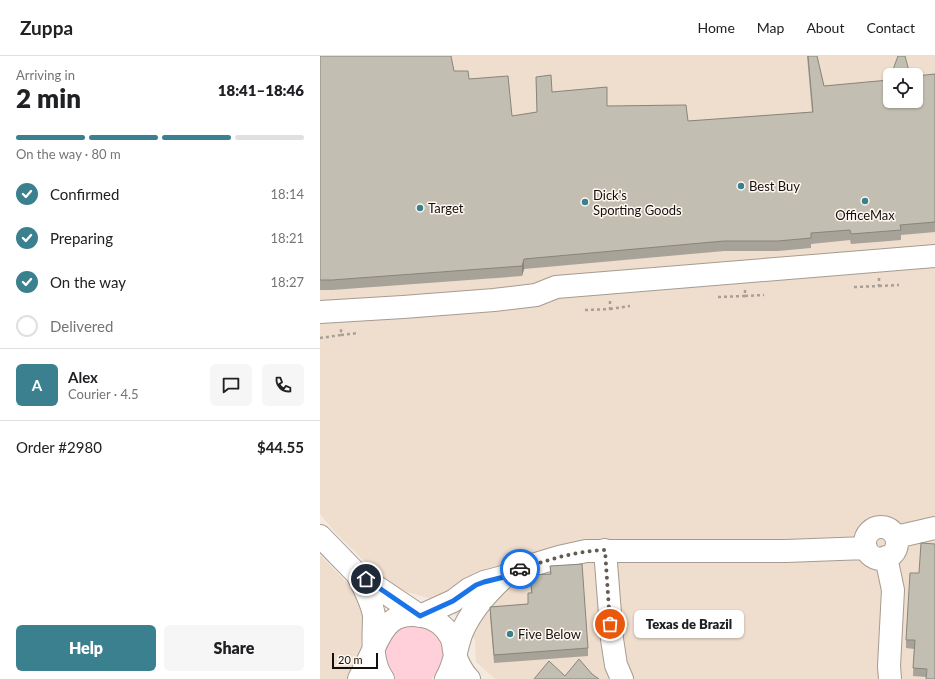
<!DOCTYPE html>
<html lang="en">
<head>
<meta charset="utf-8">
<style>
  body { margin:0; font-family:Lato,sans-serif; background:#f6f6f6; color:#202124; height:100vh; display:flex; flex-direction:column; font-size:15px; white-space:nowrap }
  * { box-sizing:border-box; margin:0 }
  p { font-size:13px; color:#757577 }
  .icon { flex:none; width:22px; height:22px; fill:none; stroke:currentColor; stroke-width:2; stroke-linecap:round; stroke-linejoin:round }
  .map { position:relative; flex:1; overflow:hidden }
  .panel { display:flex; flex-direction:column; background:#fff; width:320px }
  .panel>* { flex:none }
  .controls { position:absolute; left:563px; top:12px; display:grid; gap:8px }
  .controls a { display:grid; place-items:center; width:40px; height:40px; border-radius:6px; background:#fff; box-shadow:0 1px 3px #0004; font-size:20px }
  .scale { position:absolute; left:12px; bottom:10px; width:46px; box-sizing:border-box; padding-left:4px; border:2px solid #130f0c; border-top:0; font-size:11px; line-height:14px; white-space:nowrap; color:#130f0c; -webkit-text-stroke:3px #fff8f2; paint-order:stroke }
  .pin { position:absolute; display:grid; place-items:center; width:34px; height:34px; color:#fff; margin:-17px; border:2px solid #fff; border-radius:50%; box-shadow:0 1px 4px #0007 }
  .courier { position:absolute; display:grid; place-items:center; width:40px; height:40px; margin:-20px; border:3px solid #1a73e8; border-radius:50%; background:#fff; color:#222; box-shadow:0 1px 5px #0007 }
  .bubble { position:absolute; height:28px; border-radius:6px; background:#fff; box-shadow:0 1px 3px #0004; font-size:13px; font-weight:800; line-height:28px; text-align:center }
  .headline em { font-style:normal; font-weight:800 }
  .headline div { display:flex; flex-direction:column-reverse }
  .headline { display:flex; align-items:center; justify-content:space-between; height:68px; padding:0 16px }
  h1 { font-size:26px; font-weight:800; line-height:30px }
  .bar { display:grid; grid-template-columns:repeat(4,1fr); gap:6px 4px; align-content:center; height:48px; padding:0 16px }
  .bar i { height:5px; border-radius:3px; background:#e0e0e0 }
  .bar .current { background:#3b808e }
  .bar p { grid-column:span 4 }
  .line { display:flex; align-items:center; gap:10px; padding:0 16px; border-top:1px solid #e0e0e0 }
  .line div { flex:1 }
  .round { display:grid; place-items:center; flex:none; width:42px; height:42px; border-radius:6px; background:#f6f6f6 }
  ol { padding:0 16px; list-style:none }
  li { display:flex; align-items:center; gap:12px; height:44px }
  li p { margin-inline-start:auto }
  li .icon { padding:4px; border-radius:50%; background:#3b808e; color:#fff; stroke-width:4 }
  li:last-child { color:#757577 }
  li i { width:22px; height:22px; border:2px solid #e0e0e0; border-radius:50% }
  .button { display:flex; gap:8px; margin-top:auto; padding:8px 16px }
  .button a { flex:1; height:46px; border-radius:6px; background:#3b808e; color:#fff; font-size:16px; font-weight:800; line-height:46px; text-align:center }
  .button a+a { background:#f6f6f6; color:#202124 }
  header { display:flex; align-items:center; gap:24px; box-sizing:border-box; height:56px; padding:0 20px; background:#fff; border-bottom:1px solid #e0e0e0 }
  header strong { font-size:19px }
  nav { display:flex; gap:22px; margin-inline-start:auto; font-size:14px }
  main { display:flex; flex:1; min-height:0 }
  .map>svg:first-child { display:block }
</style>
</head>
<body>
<header>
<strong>Zuppa</strong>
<nav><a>Home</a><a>Map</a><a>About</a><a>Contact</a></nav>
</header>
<main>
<section class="panel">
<div class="headline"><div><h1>2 min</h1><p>Arriving in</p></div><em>18:41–18:46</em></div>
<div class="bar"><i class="current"></i><i class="current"></i><i class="current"></i><i></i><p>On the way · 80 m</p></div>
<ol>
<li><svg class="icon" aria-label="check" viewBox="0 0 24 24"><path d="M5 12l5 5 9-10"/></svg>Confirmed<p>18:14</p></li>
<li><svg class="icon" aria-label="check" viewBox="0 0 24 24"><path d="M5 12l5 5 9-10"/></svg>Preparing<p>18:21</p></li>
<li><svg class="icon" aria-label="check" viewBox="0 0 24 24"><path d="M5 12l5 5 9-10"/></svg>On the way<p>18:27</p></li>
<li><i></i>Delivered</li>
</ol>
<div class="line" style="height:72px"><b class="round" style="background:#3b808e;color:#fff">A</b><div><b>Alex</b><p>Courier · 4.5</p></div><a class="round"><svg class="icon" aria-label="chat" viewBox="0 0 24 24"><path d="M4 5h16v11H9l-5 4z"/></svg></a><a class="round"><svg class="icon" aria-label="phone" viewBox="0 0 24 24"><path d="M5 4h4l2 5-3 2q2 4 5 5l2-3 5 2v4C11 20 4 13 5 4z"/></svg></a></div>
<div class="line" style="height:52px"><div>Order #2980</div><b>$44.55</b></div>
<div class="button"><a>Help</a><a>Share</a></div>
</section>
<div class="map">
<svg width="615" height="623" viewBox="0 0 615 623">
  <rect width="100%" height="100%" fill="#f5eadf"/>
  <path fill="#efddcd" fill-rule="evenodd" d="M 0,0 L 615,0 L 615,623 L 175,623 L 156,606 L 155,584 L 131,553 L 116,544 L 87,536 L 70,527 L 40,501 L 15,476 L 0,458 ZM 570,19 L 596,19 L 596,45 L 570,45 Z
    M 0,499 L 32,532 L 41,546 L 45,566 L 40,597 L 30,623 L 0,623 Z"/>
  <path fill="#ffcfda" d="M 89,568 C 95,569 102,569 108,572 C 121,576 126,595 122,607 C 120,614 116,618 111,623 L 76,623 L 68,615 L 64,607 L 65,587 L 71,578 Z"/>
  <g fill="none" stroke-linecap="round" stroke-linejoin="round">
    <defs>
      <path id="minor" d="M 0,256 L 83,251 L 174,244 L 216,239 L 236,231 L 615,200
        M545 487a16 16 0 1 1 32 0a16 16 0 1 1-32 0Z
        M 0,480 L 36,517 L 100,560
        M 576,481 L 615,472
        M 285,494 L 292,583 L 296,609 L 302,623
        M 566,501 L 573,534 L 569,610 L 570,623
        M 37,518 C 44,531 51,544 54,559 C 54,581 50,605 63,623
        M 100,560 L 133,545 L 149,533 L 164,526 L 183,521 L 196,514 L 239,501 L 266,495 L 466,495 L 546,492
        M 39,623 C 44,613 49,603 54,592 C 64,569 74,555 102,560 C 114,562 125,570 131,581 C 134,587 133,593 135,599 C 138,607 143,617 149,623
        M 126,623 C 135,609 136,591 142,576 C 151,555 166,538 182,523"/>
    </defs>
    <use href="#minor" stroke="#a69b91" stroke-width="24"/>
    <path stroke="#a89f97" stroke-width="2.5" stroke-dasharray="3 3" stroke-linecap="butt" d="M 559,230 L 579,229
      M 534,231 L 559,230 L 559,222
      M 425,240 L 444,239
      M 398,241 L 425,240 L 425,234
      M 290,253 L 310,250
      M 265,254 L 290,253 L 290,245
      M 21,279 L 39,277
      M 0,282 L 21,279 L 21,273"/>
    <use href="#minor" stroke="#fff" stroke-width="22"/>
  </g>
  <path fill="#a7a398" d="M 0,0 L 134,15 L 149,23 L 192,60 L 217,56 L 216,21 L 232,36 L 287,50 L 368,65 L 492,56 L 487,0 L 497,0 L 504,30 L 570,45 L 615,18 L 615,176 L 581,179 L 581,184 L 531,188 L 530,184 L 491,188 L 491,192 L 458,195 L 404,195 L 204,213 L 202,220 L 12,234 L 0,234 Z
    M 615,488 L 606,621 L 593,620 L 594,593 L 586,592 L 586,584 L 599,517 Z
    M 230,510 L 268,592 L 268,600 L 174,607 L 170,559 L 170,551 L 208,548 L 208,537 L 211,537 L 210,519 L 230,518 Z"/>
  <path fill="#88857c" d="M 204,203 L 204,213 L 202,220 L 202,210 Z"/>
  <path fill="#c2beb1" stroke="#88857c" d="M 0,0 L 131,0 L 134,15 L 148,15 L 149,23 L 188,20 L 192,60 L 217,56 L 216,21 L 231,19 L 232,36 L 287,31 L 287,50 L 366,49 L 368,65 L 493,56 L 488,0 L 497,0 L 504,30 L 569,24 L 570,22 L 570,45 L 596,45 L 596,20 L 615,18 L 615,166 L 580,169 L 581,174 L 531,178 L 530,174 L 491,177 L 491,182 L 458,185 L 404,185 L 204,203 L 202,210 L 12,224 L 0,224 Z
    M 578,0 L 585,0 L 590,19 L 571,19 Z
    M 601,487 L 615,488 L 615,623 L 606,623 L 607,613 L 593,612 L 595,584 L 586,584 L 590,517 L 599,517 Z
    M 262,508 L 268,592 L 174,599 L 170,551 L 208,548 L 208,537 L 212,537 L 210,519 L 231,518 L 230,510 Z
    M 259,603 L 272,618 L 279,623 L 214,623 L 229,605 L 245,620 Z"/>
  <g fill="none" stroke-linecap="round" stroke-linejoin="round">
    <path stroke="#625c56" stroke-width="4" stroke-dasharray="0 7.2" d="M 200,513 C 228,504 255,495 285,494 L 290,568"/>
    <path stroke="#1a73e8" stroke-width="5" d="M 46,523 L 100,560 L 133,545 L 156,529 L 164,526 L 184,521 L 200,513"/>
  </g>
  <g fill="#3b808e" stroke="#fff8f2" stroke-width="1.5">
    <circle cx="421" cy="130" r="4"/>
    <circle cx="545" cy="145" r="4"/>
    <circle cx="265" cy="146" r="4"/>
    <circle cx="100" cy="152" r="4"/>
    <circle cx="190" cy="578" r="4"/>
  </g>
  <g text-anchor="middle" stroke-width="3" stroke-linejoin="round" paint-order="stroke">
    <g font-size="13" fill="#130f0c" stroke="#fff8f2" text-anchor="start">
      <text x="429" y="135">Best Buy</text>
      <text x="273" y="144">Dick's<tspan x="273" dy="15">Sporting Goods</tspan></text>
      <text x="108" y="157">Target</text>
      <text x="545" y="164" text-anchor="middle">OfficeMax</text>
      <text x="198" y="583">Five Below</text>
    </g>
  </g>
</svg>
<div class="controls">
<a><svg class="icon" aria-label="locate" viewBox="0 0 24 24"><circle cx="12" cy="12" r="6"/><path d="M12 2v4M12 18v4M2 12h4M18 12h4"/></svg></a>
</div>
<div class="scale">20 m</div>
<div class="pin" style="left:290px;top:568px;background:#ea580c"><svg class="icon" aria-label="bag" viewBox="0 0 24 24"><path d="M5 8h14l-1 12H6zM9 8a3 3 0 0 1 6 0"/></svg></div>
<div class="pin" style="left:46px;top:523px;background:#1f2937"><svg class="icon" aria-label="home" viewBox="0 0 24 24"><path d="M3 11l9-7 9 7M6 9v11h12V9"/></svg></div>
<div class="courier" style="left:200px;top:513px"><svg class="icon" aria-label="car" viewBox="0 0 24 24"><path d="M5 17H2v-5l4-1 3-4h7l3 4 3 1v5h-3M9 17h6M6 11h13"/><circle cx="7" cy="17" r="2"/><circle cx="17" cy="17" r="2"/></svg></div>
<div class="bubble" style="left:314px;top:554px;width:110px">Texas de Brazil</div>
</div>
</main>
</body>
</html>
